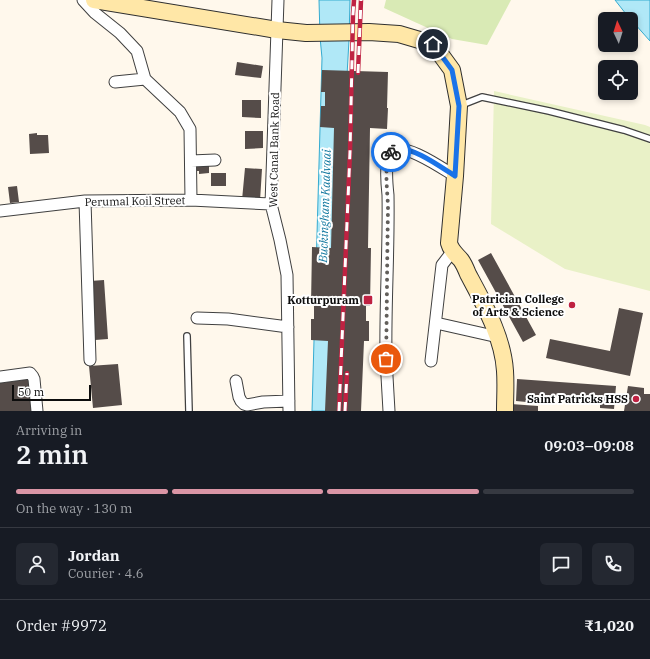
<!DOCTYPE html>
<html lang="en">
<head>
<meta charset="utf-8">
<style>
  body { margin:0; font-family:"IBM Plex Serif",serif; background:#242831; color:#f1f3f6; height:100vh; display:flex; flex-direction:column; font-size:15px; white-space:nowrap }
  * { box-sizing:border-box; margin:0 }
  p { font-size:13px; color:#9ea1a6 }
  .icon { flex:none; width:22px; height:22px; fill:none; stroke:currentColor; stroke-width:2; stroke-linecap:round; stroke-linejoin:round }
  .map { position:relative; height:411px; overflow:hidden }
  .side { display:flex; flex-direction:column; background:#171b24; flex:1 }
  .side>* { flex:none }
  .needle { width:26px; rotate:356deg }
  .controls { position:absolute; left:598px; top:12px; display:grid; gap:8px }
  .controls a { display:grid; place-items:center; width:40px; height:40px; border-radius:6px; background:#171b24; box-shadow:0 2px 6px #0003; font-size:20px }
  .scale { position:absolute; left:12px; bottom:10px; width:79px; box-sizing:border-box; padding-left:4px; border:2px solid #0d0d0d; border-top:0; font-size:11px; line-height:14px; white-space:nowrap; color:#0d0d0d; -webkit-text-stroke:3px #fff; paint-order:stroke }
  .pin { position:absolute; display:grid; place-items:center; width:34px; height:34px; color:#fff; margin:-17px; border:2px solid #fff; border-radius:50%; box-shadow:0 1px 4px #0007 }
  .courier { position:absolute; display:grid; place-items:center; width:40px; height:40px; margin:-20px; border:3px solid #1a73e8; border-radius:50%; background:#fff; color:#222; box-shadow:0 1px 5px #0007 }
  .summary em { font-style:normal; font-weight:600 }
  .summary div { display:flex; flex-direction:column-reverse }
  .summary { display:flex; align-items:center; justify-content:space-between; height:68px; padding:0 16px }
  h1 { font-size:26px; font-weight:600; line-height:30px }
  .bar { display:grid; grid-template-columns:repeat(4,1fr); gap:6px 4px; align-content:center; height:48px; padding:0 16px }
  .bar i { height:5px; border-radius:3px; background:#363941 }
  .bar .on { background:#da95a5 }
  .bar p { grid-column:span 4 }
  .line { display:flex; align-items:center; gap:10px; padding:0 16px; border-top:1px solid #363941 }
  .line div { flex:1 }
  .round { display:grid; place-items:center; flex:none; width:42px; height:42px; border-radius:6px; background:#242831 }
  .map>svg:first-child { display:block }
</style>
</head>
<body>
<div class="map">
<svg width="650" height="411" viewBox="0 0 650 411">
  <rect width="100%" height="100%" fill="#fff8ec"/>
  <path fill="#d9eab5" d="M 386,0 L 511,0 L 487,45 L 452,39 L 384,8 Z"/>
  <path fill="#e9f1c7" d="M 494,91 L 645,125 L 650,127 L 650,291 L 565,269 L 491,224 Z"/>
  <path fill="#b0e8f7" stroke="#35abd0" d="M 319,0 L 350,0 L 349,40 L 328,411 L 312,411 L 322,58 L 320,37 Z
    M 615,0 L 650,0 L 650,41 L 626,14 Z"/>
  <path fill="#554c49" d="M 237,62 L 263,66 L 261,78 L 235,75 Z
    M 322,70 L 388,72 L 387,108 L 388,108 L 387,129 L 370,128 L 368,248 L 371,248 L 370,306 L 366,306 L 366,321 L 369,321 L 369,341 L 364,341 L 361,411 L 325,411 L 328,341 L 311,340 L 311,319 L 314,319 L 314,305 L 311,305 L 312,247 L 331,248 L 334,128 L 320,127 L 321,106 L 325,106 L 325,92 L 321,92 Z
    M 242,100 L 261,100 L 261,118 L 242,117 Z
    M 245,131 L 263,131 L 263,148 L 245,149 Z
    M 37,133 L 37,135 L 48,135 L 49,153 L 30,154 L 29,134 Z
    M 195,162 L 209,165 L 209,173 L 199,174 L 199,171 L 195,171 Z
    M 245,168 L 262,169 L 260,201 L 242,200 Z
    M 211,173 L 226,173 L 226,186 L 211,186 Z
    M 17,186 L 19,202 L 10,203 L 8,187 Z
    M 491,253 L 536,335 L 523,342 L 478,260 Z
    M 104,280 L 108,339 L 95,340 L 90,281 Z
    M 619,308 L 643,313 L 630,376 L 546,358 L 550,339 L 610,351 Z
    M 118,364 L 122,405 L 93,408 L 89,366 Z
    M 30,379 L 34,411 L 0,411 L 0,383 Z
    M 517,379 L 616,386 L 614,409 L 600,408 L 600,400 L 537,395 L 537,403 L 516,401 Z
    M 628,386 L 644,388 L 644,394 L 650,394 L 650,411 L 624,411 Z
    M 511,404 L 538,406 L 538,411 L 511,411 Z"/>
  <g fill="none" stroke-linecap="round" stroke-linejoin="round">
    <defs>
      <path id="lane" d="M 459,106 L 482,97 L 549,111 L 624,130 L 650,139
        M 187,336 L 189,411"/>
      <path id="street" d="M 83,0 L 95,13 L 120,33 L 137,51 L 145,79 L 180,112 L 190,129 L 191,200
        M 278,0 L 271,204 L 280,240 L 287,275 L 289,411
        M 115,82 L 145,79
        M 191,161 L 215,160
        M 85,201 L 90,360
        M 0,211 L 85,201 L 191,200 L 271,204
        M 197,318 L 228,319 L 288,327
        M 436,323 L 498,337
        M 431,361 L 442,265 L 452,252
        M 0,377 L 30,373 C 32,375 33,376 34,379 L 37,411
        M 236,381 L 239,397 L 241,401 L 244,404 L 247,405 L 263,402 L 289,401
        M 389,411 C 388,394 387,377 386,359 C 385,305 389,250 388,195 C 387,186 384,157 392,151 C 405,142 443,169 455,176"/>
      <path id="secondary" d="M 94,0 L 277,30 L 306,33 L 369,32 L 399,34 L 433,44 L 452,70 L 459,106 L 455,176 L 449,243 C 451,251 456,254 461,260 C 464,264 466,269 468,274 C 484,304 503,337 505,371 C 506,384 505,398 505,411"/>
    </defs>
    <use href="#lane" stroke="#404040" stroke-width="8"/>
    <use href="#street" stroke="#404040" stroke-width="13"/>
    <use href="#secondary" stroke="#2f2f2f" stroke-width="18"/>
    <use href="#lane" stroke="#fff" stroke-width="5.5"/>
    <use href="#street" stroke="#fff" stroke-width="11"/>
    <use href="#secondary" stroke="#ffe7a7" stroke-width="16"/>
    <defs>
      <path id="rail" d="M 358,73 L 361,0
        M 339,411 L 350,152 L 353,14 L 354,0
        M 345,411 L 347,373"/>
    </defs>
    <use href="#rail" stroke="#bf2242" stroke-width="4.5"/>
    <use href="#rail" stroke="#fff" stroke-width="3" stroke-dasharray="9" stroke-linecap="butt"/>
  </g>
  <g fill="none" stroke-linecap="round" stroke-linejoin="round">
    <path stroke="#625f5b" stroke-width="4" stroke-dasharray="0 7.2" d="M 386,359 C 387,309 387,259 388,209 C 388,194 383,164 391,152"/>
    <path stroke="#1a73e8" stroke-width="5" d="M 391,152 C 393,151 395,149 397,149 C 412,146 442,168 455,176 L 459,106 L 452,70 L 433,44"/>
  </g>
  <g fill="#bf2242" stroke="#fff" stroke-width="1.5">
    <rect x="363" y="295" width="10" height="10" rx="2"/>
    <circle cx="572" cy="305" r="4"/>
    <circle cx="636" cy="399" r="4"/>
  </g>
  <g text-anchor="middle" stroke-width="4" stroke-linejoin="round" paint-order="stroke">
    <g font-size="11" fill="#0d0d0d" stroke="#fff">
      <text transform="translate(274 150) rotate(-89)" y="4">West Canal Bank Road</text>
      <text transform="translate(135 201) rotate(-1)" y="4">Perumal Koil Street</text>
    </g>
    <g font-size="11" font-weight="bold" fill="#0d0d0d" stroke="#fff" text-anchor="end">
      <text x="564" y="303">Patrician College<tspan x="564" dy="13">of Arts &amp; Science</tspan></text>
      <text x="359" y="304">Kotturpuram</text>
      <text x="628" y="403">Saint Patricks HSS</text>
    </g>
    <g font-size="12" font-style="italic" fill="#1479a0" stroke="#fff">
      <text transform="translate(325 206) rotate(-88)" y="4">Buckingham Kaalvaai</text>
    </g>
  </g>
</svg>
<div class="controls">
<a><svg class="needle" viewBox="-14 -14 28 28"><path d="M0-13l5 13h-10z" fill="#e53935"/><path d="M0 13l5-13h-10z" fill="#9ea1a6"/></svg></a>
<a><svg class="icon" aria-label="locate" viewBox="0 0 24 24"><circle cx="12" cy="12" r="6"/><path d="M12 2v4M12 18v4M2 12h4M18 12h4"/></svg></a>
</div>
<div class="scale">50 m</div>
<div class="pin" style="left:386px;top:359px;background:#ea580c"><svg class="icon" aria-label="bag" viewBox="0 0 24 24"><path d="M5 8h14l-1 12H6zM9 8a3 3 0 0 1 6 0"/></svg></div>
<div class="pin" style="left:433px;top:44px;background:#1f2937"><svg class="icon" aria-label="home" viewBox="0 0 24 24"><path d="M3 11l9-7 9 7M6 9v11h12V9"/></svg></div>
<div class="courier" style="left:391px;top:152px"><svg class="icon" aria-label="bike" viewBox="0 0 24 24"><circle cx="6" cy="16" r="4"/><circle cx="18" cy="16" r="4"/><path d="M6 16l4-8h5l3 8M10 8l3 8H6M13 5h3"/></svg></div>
</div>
<section class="side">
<div class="summary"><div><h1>2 min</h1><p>Arriving in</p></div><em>09:03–09:08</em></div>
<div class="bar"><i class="on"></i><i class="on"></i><i class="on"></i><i></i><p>On the way · 130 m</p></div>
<div class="line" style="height:72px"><a class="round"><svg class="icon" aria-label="person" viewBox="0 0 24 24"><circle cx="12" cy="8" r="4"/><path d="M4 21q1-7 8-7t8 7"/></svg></a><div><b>Jordan</b><p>Courier · 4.6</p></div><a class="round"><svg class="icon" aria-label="chat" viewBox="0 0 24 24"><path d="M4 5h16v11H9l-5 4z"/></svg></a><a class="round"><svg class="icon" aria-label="phone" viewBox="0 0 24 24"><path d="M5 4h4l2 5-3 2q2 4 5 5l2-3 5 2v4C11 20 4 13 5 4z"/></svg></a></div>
<div class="line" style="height:52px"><div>Order #9972</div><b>₹1,020</b></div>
</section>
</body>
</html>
